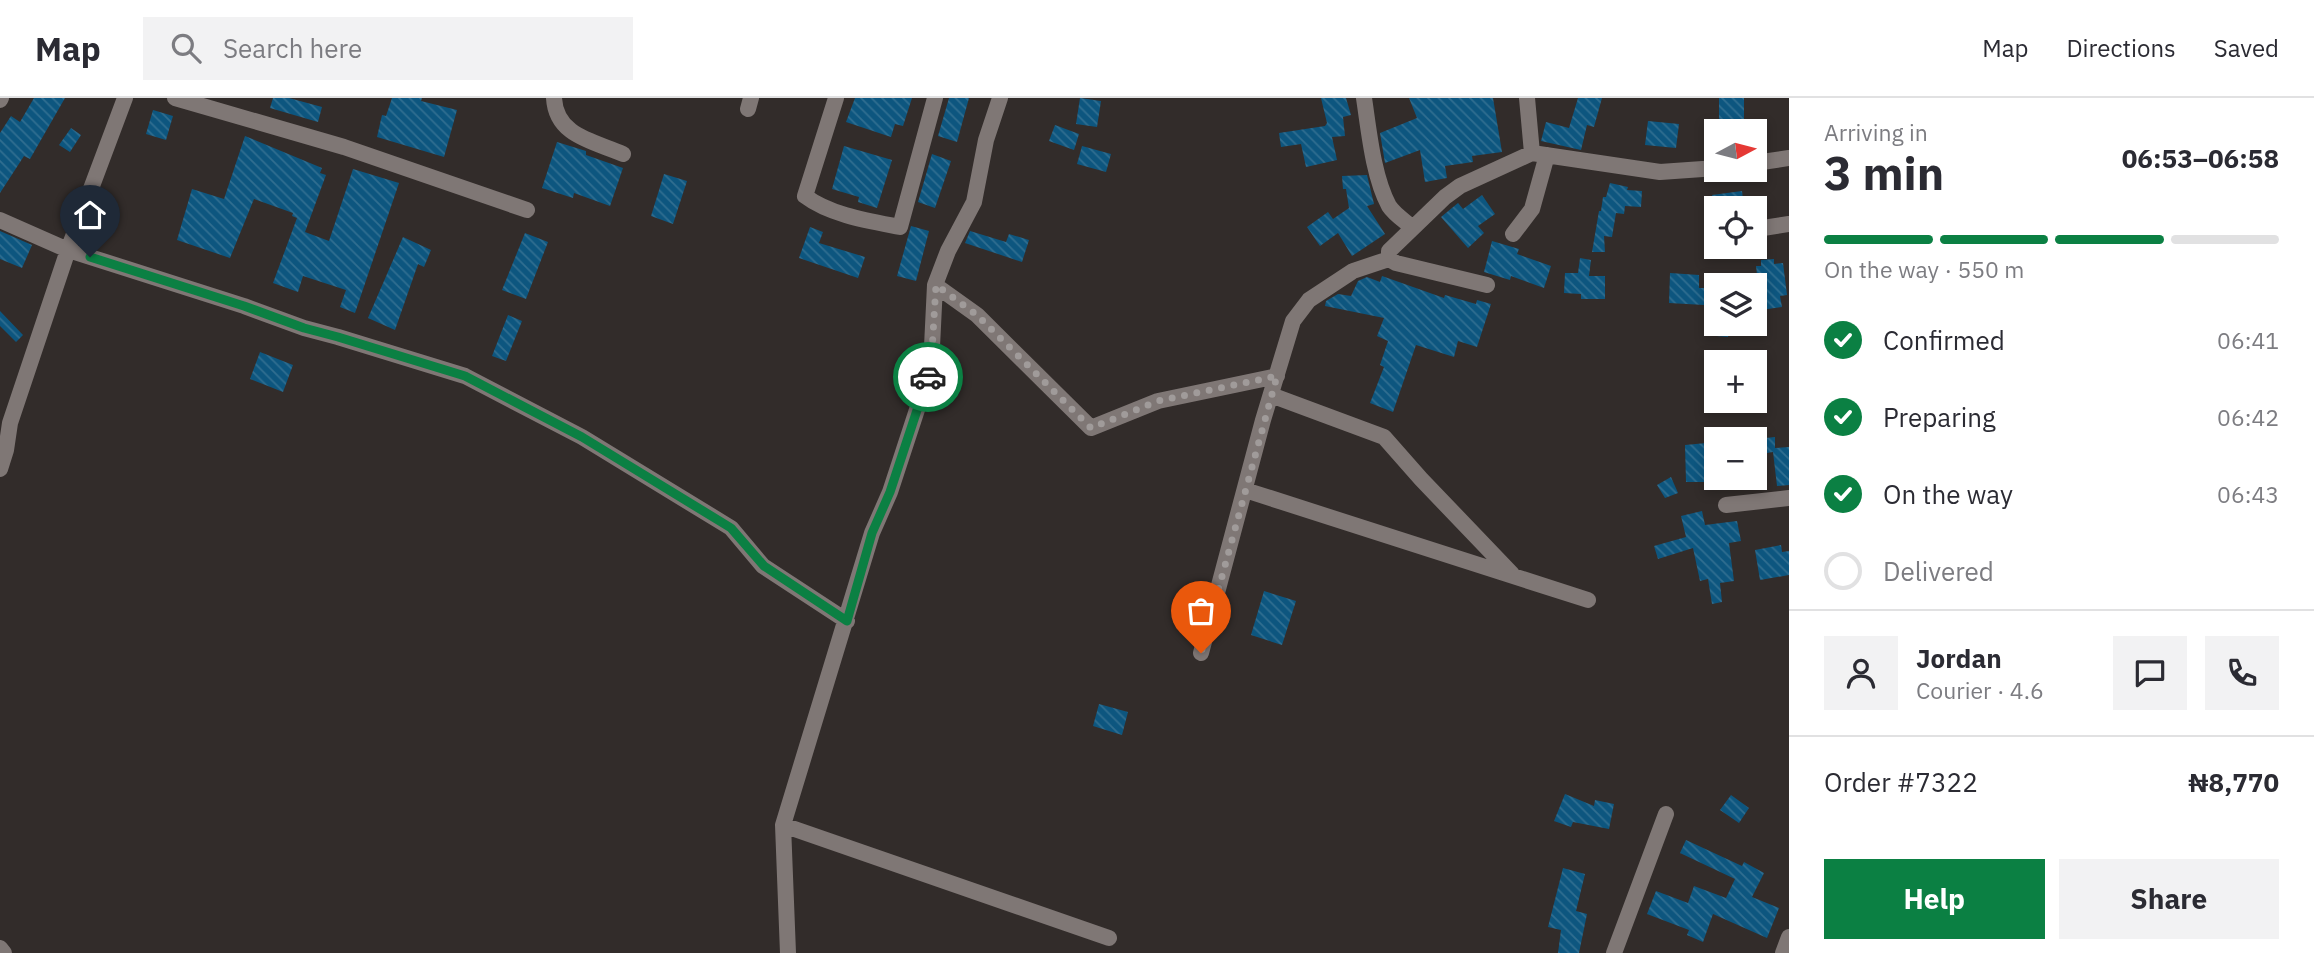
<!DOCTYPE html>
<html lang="en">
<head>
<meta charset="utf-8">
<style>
  body { margin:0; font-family:"IBM Plex Sans",sans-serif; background:#f2f2f3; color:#2b2b33; height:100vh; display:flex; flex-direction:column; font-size:26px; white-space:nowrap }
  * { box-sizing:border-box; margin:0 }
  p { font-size:23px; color:#7c7c81 }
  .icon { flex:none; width:38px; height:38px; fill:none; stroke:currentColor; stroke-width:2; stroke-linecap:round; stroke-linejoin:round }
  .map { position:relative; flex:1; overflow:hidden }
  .sheet { display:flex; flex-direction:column; background:#fff; width:525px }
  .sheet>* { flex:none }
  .needle { width:46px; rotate:83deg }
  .tools { position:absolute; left:1704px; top:21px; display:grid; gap:14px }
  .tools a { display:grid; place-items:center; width:63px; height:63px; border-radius:0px; background:#fff; box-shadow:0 4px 10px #0003; font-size:35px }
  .pin { position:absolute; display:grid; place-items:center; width:60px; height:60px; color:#fff; margin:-72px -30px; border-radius:50% 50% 50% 0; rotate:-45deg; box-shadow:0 0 7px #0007 }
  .pin .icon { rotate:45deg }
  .courier { position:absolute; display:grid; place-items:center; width:70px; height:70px; margin:-35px; border:5px solid #0b8043; border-radius:50%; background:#fff; color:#222; box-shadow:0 2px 9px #0007 }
  .head em { font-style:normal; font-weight:700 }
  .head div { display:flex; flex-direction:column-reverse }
  .head { display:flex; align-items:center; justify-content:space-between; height:119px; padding:0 35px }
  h1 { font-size:46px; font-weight:700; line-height:52px }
  .bar { display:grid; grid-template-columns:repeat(4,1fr); gap:10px 7px; align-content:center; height:84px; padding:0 35px }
  .bar i { height:9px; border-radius:5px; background:#e1e1e2 }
  .bar .on { background:#0b8043 }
  .bar p { grid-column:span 4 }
  .line { display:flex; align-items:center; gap:18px; padding:0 35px; border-top:2px solid #e1e1e2 }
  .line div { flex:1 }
  .round { display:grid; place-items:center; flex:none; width:74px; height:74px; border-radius:0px; background:#f2f2f3 }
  ol { padding:0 35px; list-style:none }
  li { display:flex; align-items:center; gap:21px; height:77px }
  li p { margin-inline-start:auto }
  li .icon { padding:7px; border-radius:50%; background:#0b8043; color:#fff; stroke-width:4 }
  li:last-child { color:#7c7c81 }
  li i { width:38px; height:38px; border:4px solid #e1e1e2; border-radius:50% }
  .button { display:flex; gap:14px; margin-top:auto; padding:14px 35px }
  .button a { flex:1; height:80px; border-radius:0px; background:#0b8043; color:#fff; font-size:28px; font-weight:700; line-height:80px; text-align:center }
  .button a+a { background:#f2f2f3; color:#2b2b33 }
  header { display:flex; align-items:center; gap:42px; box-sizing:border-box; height:98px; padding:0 35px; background:#fff; border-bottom:2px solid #e1e1e2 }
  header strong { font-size:33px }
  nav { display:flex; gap:38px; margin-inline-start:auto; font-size:24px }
  .search { width:490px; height:63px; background:#f2f2f3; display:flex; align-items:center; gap:18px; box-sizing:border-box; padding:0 24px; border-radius:0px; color:#7c7c81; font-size:26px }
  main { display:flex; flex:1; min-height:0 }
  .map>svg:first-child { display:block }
</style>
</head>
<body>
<header>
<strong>Map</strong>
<div class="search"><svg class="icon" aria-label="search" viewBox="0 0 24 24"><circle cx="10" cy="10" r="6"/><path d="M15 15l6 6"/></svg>Search here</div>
<nav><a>Map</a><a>Directions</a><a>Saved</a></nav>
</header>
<main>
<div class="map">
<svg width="1789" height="855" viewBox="0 0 1789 855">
  <defs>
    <pattern id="building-back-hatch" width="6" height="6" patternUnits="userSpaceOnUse" patternTransform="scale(1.75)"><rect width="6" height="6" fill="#0d567f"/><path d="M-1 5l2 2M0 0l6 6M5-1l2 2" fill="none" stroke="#306e90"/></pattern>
  </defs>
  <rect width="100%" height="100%" fill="#322c2a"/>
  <path fill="url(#building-back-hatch)" d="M 34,0 L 65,0 L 30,61 L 24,58 L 0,95 L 0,35 L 11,18 L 20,24 Z
    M 273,0 L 289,0 L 322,9 L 318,24 L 270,10 Z
    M 392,0 L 422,0 L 421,3 L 457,12 L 444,59 L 377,39 L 382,17 L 386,18 Z
    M 855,0 L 912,0 L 903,28 L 895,26 L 891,39 L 846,24 Z
    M 949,0 L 969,0 L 957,44 L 938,38 Z
    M 1080,0 L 1101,3 L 1097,29 L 1076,26 Z
    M 1321,0 L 1346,0 L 1351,17 L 1343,19 L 1345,38 L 1332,39 L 1337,62 L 1306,69 L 1301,46 L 1281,49 L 1279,35 L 1325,28 L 1327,25 Z
    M 1409,0 L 1493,0 L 1502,54 L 1472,58 L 1473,64 L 1445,68 L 1447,80 L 1425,84 L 1420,52 L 1385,65 L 1380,35 L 1417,20 Z
    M 1578,0 L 1602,0 L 1594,29 L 1587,27 L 1581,52 L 1541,43 L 1546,24 L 1569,30 Z
    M 1719,0 L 1744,0 L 1744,24 L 1719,24 Z
    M 153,12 L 173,18 L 166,42 L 146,36 Z
    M 1648,23 L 1679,26 L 1676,50 L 1645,47 Z
    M 1055,27 L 1079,36 L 1074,52 L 1049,43 Z
    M 71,30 L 81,37 L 70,54 L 59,47 Z
    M 245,38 L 322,70 L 320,75 L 326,77 L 305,134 L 329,143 L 353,71 L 399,85 L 355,215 L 340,209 L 346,192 L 303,178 L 298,194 L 273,185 L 297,120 L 292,118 L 293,115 L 254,101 L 230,160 L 177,142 L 192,91 L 224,101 Z
    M 557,44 L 586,53 L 586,57 L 623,70 L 610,108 L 574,95 L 573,100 L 542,90 Z
    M 844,48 L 892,62 L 877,110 L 858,104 L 859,99 L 832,91 Z
    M 1082,48 L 1111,56 L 1106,74 L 1077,66 Z
    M 932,56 L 951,63 L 935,110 L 918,104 Z
    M 664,76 L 687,83 L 673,126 L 651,118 Z
    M 1367,77 L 1374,106 L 1367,108 L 1385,136 L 1352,158 L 1338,135 L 1320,148 L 1307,129 L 1328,114 L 1333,121 L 1349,110 L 1346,91 L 1343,91 L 1342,78 Z
    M 1610,85 L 1628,89 L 1627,92 L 1642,93 L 1641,109 L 1625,108 L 1624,116 L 1616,115 L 1612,139 L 1604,138 L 1605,154 L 1592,154 L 1599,113 L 1601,113 L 1603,99 L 1606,99 Z
    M 1742,93 L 1744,110 L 1714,110 L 1712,97 Z
    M 1482,97 L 1495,116 L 1478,128 L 1484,135 L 1468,150 L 1441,119 L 1458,105 L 1463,111 Z
    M 911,128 L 929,133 L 916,183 L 897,178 Z
    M 810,129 L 823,134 L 819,145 L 865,159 L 858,180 L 799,160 Z
    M 0,133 L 32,147 L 22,170 L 0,161 Z
    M 970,133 L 1006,144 L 1009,136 L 1029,142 L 1022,164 L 965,145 Z
    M 525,135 L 548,144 L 526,201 L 502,192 Z
    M 403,139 L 431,152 L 424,169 L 418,166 L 395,232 L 368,220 Z
    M 1492,143 L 1519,151 L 1517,156 L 1551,168 L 1544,190 L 1511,178 L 1510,182 L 1484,174 Z
    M 1580,160 L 1591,162 L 1589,178 L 1605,178 L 1605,201 L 1581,201 L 1581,196 L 1564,195 L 1565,175 L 1578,175 Z
    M 1774,161 L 1774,166 L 1783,165 L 1787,197 L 1780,198 L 1782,209 L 1761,212 L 1756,168 L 1761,168 L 1761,162 Z
    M 1670,175 L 1699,177 L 1699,190 L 1705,190 L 1704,207 L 1669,205 Z
    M 1382,178 L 1444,200 L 1445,197 L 1476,206 L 1477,202 L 1491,206 L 1477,249 L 1458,243 L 1454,259 L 1416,247 L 1393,314 L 1370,305 L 1384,269 L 1380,267 L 1388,243 L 1377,238 L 1384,220 L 1325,208 L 1326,203 L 1338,196 L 1351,198 L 1358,183 L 1367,179 L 1380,184 Z
    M 1709,198 L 1717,198 L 1717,226 L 1729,226 L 1728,239 L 1705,237 Z
    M 0,213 L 23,237 L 16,244 L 0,228 Z
    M 508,217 L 522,223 L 506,263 L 492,258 Z
    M 260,254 L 293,267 L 283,294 L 250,281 Z
    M 1775,339 L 1775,350 L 1789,349 L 1789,387 L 1777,388 L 1773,354 L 1755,357 L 1755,341 Z
    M 1717,344 L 1717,384 L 1686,384 L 1685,347 Z
    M 1671,379 L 1678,395 L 1665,400 L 1657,387 Z
    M 1702,413 L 1705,427 L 1737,423 L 1741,443 L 1729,445 L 1734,483 L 1720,485 L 1722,504 L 1712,506 L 1708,481 L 1700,483 L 1693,450 L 1658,461 L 1654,448 L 1686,439 L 1681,418 Z
    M 1781,447 L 1782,454 L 1789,453 L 1789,477 L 1760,482 L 1755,452 Z
    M 1264,493 L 1296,503 L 1282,547 L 1251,537 Z
    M 1099,606 L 1128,614 L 1122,637 L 1093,628 Z
    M 1565,696 L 1594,708 L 1595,702 L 1614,706 L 1609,731 L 1573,724 L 1571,729 L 1554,723 Z
    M 1731,697 L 1749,710 L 1739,725 L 1720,712 Z
    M 1686,742 L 1742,768 L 1744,764 L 1764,775 L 1752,799 L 1779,810 L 1767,840 L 1713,816 L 1703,844 L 1687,837 L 1689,832 L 1647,816 L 1656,793 L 1688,805 L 1694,788 L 1726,800 L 1735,781 L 1680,755 Z
    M 1563,770 L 1585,776 L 1576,813 L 1587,816 L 1579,855 L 1558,855 L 1561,832 L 1548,829 Z"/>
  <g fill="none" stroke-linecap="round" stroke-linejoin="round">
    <path stroke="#7f7775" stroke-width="16" d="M 175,0 L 344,49 L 527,112
      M 554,0 C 556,38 593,43 623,56
      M 836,0 L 805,98 C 830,117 869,123 900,129 L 935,0
      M 1364,0 C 1369,33 1373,78 1389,108 C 1395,117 1405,123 1413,130
      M 1527,0 L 1532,55
      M 0,2 L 1,0
      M 748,11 L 751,0
      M 1755,65 L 1789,60
      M 0,122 L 68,152 L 244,208 L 304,230 L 338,239 L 465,278 L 582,339 L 731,430 L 763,468 L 847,523
      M 1763,130 L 1789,126
      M 1513,136 L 1532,111 L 1547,57
      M 935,187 L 977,217 L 1091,330 L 1158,303 L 1277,278
      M 1487,187 L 1396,165 L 1389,161 L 1389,153 L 1445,99 L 1460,88 L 1532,55 L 1660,74 L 1717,70
      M 1271,297 L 1384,339 L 1421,381 L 1512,476
      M 0,371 L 6,352 L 10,325 L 68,152 L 125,0
      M 1245,392 L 1588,502
      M 1726,407 L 1789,400
      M 1201,555 L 1263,322 L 1293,223 L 1309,202 L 1353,173 L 1389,161
      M 783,727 L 1109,840
      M 0,850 L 4,855
      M 788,855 L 783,727 L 872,435 L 890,394 L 931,269 L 935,187 L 948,153 L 974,104 L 986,42 L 1000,0
      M 1614,855 L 1666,716
      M 1783,855 L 1789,839"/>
  </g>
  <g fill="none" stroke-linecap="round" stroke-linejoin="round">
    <path stroke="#a09b9a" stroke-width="7" stroke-dasharray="0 12.6" d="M 928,279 L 931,269 L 936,187 L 977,217 L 1091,330 L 1158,303 L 1277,278 L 1201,555"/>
    <path stroke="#0b8043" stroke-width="9" d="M 90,159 L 244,208 L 304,230 L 338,239 L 465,278 L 582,339 L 731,430 L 764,468 L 847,523 L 872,435 L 890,394 L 928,279"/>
  </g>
</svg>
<div class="tools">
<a><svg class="needle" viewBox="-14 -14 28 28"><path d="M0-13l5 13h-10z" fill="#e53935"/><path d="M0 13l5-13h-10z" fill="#7c7c81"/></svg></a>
<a><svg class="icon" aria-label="locate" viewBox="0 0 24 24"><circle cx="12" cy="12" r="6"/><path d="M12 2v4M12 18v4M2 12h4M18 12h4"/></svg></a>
<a><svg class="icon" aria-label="layers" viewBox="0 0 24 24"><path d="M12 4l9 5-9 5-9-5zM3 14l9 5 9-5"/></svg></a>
<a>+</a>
<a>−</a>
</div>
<div class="pin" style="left:1201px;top:555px;background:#ea580c"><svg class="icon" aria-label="bag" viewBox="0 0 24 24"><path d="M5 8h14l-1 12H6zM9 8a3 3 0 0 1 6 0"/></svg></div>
<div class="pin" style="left:90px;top:159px;background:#1f2937"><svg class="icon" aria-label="home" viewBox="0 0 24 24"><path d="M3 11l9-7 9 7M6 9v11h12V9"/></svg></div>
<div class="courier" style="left:928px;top:279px"><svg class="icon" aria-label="car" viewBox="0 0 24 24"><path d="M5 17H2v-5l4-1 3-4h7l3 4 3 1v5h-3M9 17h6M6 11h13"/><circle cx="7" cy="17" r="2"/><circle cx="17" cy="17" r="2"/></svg></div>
</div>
<section class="sheet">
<div class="head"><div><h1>3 min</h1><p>Arriving in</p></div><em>06:53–06:58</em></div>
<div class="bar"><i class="on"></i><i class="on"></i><i class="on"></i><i></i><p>On the way · 550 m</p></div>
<ol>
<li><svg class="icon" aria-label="check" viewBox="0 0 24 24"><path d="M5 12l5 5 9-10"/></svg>Confirmed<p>06:41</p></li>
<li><svg class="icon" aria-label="check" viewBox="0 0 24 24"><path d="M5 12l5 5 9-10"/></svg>Preparing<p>06:42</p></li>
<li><svg class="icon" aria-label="check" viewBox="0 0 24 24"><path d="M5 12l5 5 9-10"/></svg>On the way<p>06:43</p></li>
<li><i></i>Delivered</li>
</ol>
<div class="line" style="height:126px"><a class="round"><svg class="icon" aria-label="person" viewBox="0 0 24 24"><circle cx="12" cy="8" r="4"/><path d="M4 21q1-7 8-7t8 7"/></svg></a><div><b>Jordan</b><p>Courier · 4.6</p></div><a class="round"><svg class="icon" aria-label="chat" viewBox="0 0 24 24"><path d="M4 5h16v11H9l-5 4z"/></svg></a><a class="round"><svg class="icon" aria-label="phone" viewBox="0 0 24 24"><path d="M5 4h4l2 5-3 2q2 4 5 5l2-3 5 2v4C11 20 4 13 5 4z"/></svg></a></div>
<div class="line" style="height:91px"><div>Order #7322</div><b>₦8,770</b></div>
<div class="button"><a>Help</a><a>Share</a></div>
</section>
</main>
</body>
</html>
